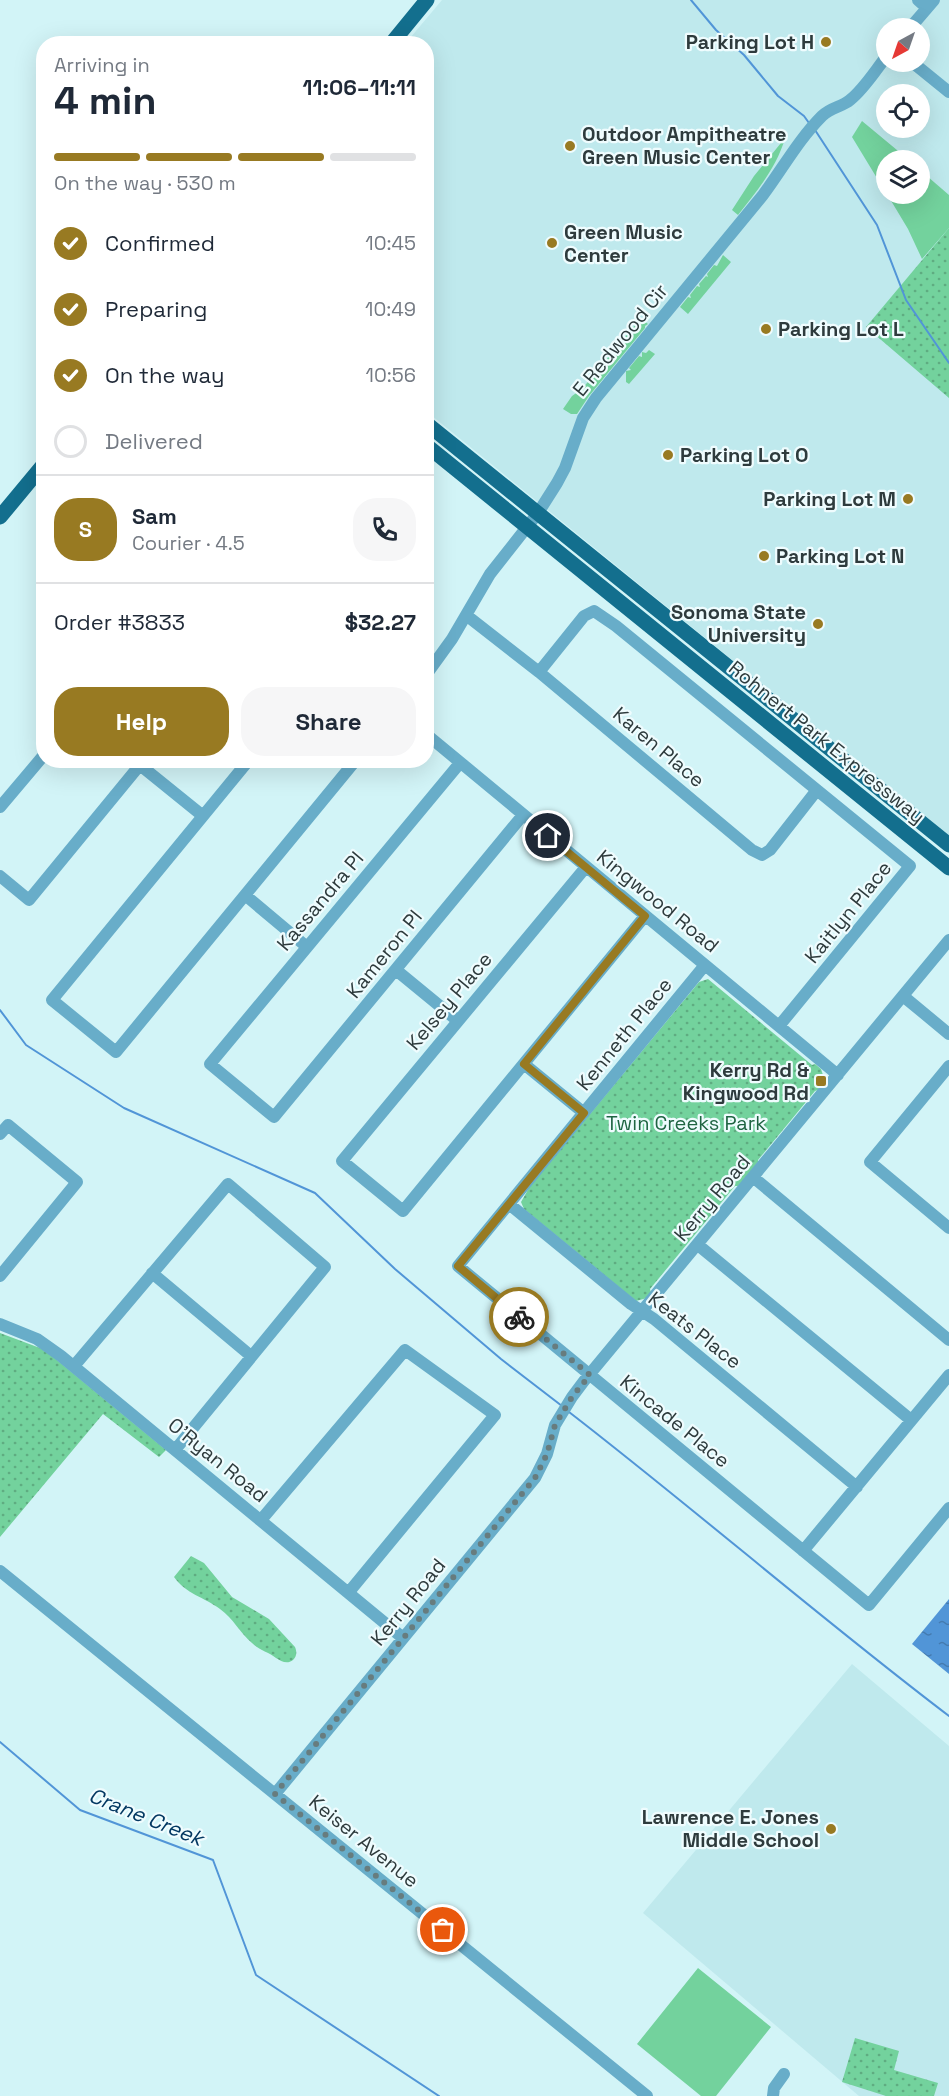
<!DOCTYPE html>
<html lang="en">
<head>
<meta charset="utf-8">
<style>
  body { margin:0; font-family:"Space Grotesk",sans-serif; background:#f6f6f7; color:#1f2937; height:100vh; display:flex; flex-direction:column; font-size:22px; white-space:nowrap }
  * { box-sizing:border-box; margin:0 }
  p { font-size:20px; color:#747a83 }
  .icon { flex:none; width:33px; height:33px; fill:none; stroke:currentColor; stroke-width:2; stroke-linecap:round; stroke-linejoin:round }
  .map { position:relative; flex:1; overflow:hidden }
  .sheet { position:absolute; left:36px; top:36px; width:398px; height:732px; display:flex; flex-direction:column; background:#fff; border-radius:24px; box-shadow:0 6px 24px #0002 }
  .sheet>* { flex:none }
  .needle { width:39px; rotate:220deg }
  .fabs { position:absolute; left:876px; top:18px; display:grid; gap:12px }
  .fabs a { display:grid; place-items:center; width:54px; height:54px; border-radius:50%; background:#fff; box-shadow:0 6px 24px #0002; font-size:30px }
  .pin { position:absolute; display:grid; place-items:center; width:51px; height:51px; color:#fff; margin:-26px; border:3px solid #fff; border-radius:50%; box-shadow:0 2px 6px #0007 }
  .courier { position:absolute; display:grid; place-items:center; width:60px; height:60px; margin:-30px; border:4px solid #987a22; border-radius:50%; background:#fff; color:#222; box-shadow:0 2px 8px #0007 }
  .summary em { font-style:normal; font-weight:700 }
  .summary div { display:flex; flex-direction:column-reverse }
  .summary { display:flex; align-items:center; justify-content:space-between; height:102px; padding:0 18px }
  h1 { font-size:39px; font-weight:700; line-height:45px }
  .bar { display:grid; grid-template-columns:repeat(4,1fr); gap:9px 6px; align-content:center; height:72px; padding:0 18px }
  .bar i { height:8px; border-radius:4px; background:#e0e1e3 }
  .bar .active { background:#987a22 }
  .bar p { grid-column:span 4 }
  .line { display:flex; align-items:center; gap:15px; padding:0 18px; border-top:2px solid #e0e1e3 }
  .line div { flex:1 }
  .round { display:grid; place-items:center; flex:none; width:63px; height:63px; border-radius:24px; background:#f6f6f7 }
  ol { padding:0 18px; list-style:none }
  li { display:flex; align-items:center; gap:18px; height:66px }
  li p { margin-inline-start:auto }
  li .icon { padding:6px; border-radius:50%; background:#987a22; color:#fff; stroke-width:4 }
  li:last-child { color:#747a83 }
  li i { width:33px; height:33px; border:3px solid #e0e1e3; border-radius:50% }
  .cta { display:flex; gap:12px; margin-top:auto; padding:12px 18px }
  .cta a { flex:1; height:69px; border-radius:24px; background:#987a22; color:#fff; font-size:24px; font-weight:700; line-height:69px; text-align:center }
  .cta a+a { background:#f6f6f7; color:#1f2937 }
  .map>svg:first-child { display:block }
</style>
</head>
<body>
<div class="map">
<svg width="949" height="2096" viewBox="0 0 949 2096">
  <defs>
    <pattern id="park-dots" width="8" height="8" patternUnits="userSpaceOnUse" patternTransform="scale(1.5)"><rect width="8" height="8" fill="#73d29d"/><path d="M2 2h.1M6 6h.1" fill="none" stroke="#5fac81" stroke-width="1.8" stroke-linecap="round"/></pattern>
    <pattern id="water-ripples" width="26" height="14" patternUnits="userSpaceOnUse" patternTransform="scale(1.5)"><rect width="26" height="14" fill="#5195d7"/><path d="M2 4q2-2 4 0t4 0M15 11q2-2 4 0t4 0" fill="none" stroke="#447bb0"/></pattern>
  </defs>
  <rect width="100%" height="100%" fill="#d2f4f7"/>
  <path fill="#bfe9ed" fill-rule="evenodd" d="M 442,0 L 949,0 L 949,836 L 426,411 L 426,44 L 405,44 ZM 886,28 L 920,28 L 920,62 L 886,62 ZM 886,94 L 920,94 L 920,128 L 886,128 ZM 886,160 L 920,160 L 920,194 L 886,194 Z
    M 852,1664 L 949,1746 L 949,2096 L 859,2096 L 643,1913 Z"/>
  <path fill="#73d29d" d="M 862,121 L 909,160 L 886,160 L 886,193 L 852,137 Z
    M 785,138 C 777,167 757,191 738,215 L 732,210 L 754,176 Z
    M 920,170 L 949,195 L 949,228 L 922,259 L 908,229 L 887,194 L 920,194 Z
    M 723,255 L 731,262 L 688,314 L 680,307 L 688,297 L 691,298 L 690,295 L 697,286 L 700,287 L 699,284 L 706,276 L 708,277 L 707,274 L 714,265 L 717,266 Z
    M 641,318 L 648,324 L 645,326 L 645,328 L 589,396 L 577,414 L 571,414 L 563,409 L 572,396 L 582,389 Z
    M 649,350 L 655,354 L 629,384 L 626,382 L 626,371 L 631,370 L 629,368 L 639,356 L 642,357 L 642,352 L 646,353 Z
    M 698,1968 L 771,2027 L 716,2096 L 701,2096 L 637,2044 Z"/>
  <path fill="url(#park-dots)" d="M 949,228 L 949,398 L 866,327 Z
    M 708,979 L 812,1065 L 815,1064 L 821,1069 L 824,1078 L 818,1090 L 815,1091 L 758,1160 L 758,1162 L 739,1186 L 735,1186 L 650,1289 L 651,1293 L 647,1298 L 636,1301 L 524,1209 L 521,1202 L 529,1188 L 699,982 Z
    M 0,1333 L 40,1348 L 52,1356 L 166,1450 L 159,1457 L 103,1414 L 0,1537 Z
    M 191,1556 L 204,1563 L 232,1597 L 269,1619 L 295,1647 C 297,1652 297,1656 293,1660 C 287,1665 281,1661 276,1658 C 268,1652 259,1650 252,1643 C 240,1633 233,1618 220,1609 C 204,1597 186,1594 174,1577 Z
    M 855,2038 L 899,2051 L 894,2070 L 938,2083 L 934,2096 L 886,2096 L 842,2082 Z"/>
  <path fill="url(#water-ripples)" d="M 949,1599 L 949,1674 L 912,1644 Z"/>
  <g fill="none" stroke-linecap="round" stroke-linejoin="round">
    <path stroke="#5195d7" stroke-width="2" d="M 691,0 L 716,30 L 744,55 L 778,96 L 804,116 L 809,123
      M 815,130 L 877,225 L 906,300 L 949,363
      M 0,1010 L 26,1045 L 124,1108 L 315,1193 L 395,1269 L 501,1359 L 562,1406
      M 569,1412 C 697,1511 820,1618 949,1716
      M 0,1742 L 80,1810 L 213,1860 L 256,1975 L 439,2096"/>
    <path stroke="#68adc9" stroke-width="12" d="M 918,0 L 927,8
      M 910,28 L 934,0
      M 912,62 L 949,92
      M 466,615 L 539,672 L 752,850 L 762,855 L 770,850 L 817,790
      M 539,672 L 584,616 L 594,611 L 616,626 L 910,866 L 779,1026
      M 426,675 L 452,639 L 490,574 L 538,513 L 557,483 L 565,468 L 583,418 L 596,398 L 763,195 C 783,168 799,139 822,116 C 831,107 842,107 850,100 C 864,89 875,71 886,57
      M 426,734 L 838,1075
      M 249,760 L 52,1000 L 116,1052 L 356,760
      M 460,763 L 210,1064 L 274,1117 L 523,815
      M 140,765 L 203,816
      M 0,807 L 44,755
      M 586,867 L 342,1161 L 403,1211 L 645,916
      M 0,876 L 29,900 L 144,760
      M 245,895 L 307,947
      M 705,965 L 458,1266 L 869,1605 L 949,1508
      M 396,970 L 458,1021
      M 903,996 L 949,1034
      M 524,1064 L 584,1113
      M 949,1066 L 870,1162 L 949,1228
      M 0,1134 L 8,1125 L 77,1182 L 0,1276
      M 754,1178 L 949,1340
      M 509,1204 L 631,1304 L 654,1319 L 857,1487
      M 698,1245 L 911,1420
      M 152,1273 L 251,1356
      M 0,1324 L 37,1339 L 61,1356 L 403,1638
      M 74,1366 L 228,1184 L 325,1267 L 175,1450
      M 261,1520 L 405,1350 L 495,1415 L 349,1592
      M 803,1551 L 949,1375
      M 0,1571 L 647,2096
      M 275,1794 L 535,1478 L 547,1454 L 555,1425 L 572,1397 L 584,1381 L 949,940
      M 773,2096 L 774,2088 L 784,2074"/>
    <path stroke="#136f8e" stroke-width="15" d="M 391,44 L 427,0
      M 426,423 L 949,845
      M 426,445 L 949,868
      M 0,517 L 44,464"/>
  </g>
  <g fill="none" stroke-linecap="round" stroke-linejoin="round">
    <path stroke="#677c7e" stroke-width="6" stroke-dasharray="0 10.8" d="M 443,1930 L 275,1794 L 535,1478 L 547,1454 L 555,1425 L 572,1397 L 590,1375 L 519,1317"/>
    <path stroke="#987a22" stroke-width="8" d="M 519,1317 L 458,1266 L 584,1113 L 524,1064 L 645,916 L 548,836"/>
  </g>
  <g fill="#987a22" stroke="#effcfe" stroke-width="2">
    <circle cx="826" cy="42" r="6"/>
    <circle cx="570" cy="146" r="6"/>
    <circle cx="552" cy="243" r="6"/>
    <circle cx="766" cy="329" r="6"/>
    <circle cx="668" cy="455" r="6"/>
    <circle cx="908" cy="499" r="6"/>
    <circle cx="764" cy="556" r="6"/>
    <circle cx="818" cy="624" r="6"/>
    <rect x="815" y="1075" width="12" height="12" rx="3"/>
    <circle cx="831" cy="1829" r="6"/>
  </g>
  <g text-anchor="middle" stroke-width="4.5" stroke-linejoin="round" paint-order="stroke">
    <g font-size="20" font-weight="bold" fill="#2e3b3d" stroke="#effcfe" text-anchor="end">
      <text x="814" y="49">Parking Lot H</text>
      <text x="582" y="141" text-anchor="start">Outdoor Ampitheatre<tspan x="582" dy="23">Green Music Center</tspan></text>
      <text x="564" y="239" text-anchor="start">Green Music<tspan x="564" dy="23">Center</tspan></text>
      <text x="778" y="336" text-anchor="start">Parking Lot L</text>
      <text x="680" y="462" text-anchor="start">Parking Lot O</text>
      <text x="896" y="506">Parking Lot M</text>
      <text x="776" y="563" text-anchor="start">Parking Lot N</text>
      <text x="806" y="619">Sonoma State<tspan x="806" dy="23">University</tspan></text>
      <text x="809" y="1077">Kerry Rd &amp;<tspan x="809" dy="23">Kingwood Rd</tspan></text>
      <text x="819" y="1824">Lawrence E. Jones<tspan x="819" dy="23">Middle School</tspan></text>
    </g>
    <g font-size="20" fill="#2e3b3d" stroke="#effcfe">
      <text transform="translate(620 340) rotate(-51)" y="7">E Redwood Cir</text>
      <text transform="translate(827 742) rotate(39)" y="7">Rohnert Park Expressway</text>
      <text transform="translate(659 747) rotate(40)" y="7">Karen Place</text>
      <text transform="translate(320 901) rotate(-50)" y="7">Kassandra Pl</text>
      <text transform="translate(658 901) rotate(39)" y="7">Kingwood Road</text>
      <text transform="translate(848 912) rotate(-51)" y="7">Kaitlyn Place</text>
      <text transform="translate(384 954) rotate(-51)" y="7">Kameron Pl</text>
      <text transform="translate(449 1001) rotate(-50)" y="7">Kelsey Place</text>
      <text transform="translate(624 1034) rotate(-51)" y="7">Kenneth Place</text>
      <text transform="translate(712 1198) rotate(-50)" y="7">Kerry Road</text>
      <text transform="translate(695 1330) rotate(38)" y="7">Keats Place</text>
      <text transform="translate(675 1421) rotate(39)" y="7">Kincade Place</text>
      <text transform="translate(218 1460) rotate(39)" y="7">O'Ryan Road</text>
      <text transform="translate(408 1602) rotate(-51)" y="7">Kerry Road</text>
      <text transform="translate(364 1841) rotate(39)" y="7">Keiser Avenue</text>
    </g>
    <g font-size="20" fill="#1f6542" stroke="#effcfe">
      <text x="686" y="1130">Twin Creeks Park</text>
    </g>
    <g font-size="21" font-style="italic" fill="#033862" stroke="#effcfe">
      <text transform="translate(146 1817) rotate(22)" y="7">Crane Creek</text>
    </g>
  </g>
</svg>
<div class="fabs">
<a><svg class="needle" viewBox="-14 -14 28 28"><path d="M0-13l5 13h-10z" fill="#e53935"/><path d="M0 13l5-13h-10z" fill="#747a83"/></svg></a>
<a><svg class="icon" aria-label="locate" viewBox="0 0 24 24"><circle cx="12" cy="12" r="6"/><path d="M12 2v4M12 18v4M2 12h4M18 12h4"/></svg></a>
<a><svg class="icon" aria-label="layers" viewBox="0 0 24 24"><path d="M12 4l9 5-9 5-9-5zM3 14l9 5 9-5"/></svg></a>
</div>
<div class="pin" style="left:443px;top:1930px;background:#ea580c"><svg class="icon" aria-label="bag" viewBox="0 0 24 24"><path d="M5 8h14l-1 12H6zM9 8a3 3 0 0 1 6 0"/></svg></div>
<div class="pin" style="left:548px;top:836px;background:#1f2937"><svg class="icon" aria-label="home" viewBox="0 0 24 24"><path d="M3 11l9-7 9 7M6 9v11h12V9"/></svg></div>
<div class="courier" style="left:519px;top:1317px"><svg class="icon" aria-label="bike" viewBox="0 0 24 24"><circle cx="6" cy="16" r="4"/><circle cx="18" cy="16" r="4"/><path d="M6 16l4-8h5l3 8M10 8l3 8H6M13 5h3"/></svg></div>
<section class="sheet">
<div class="summary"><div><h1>4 min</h1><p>Arriving in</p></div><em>11:06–11:11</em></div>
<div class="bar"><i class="active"></i><i class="active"></i><i class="active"></i><i></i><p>On the way · 530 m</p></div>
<ol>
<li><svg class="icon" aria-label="check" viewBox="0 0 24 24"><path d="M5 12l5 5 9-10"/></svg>Confirmed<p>10:45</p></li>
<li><svg class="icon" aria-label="check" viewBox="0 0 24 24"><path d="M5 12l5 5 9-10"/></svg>Preparing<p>10:49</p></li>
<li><svg class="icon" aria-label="check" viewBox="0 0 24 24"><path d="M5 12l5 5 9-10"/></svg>On the way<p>10:56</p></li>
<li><i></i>Delivered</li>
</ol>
<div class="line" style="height:108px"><b class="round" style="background:#987a22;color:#fff">S</b><div><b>Sam</b><p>Courier · 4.5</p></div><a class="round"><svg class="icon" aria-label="phone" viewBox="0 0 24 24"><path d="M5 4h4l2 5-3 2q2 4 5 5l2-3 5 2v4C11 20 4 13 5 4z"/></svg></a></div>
<div class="line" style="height:78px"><div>Order #3833</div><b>$32.27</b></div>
<div class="cta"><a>Help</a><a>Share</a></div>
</section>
</div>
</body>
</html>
